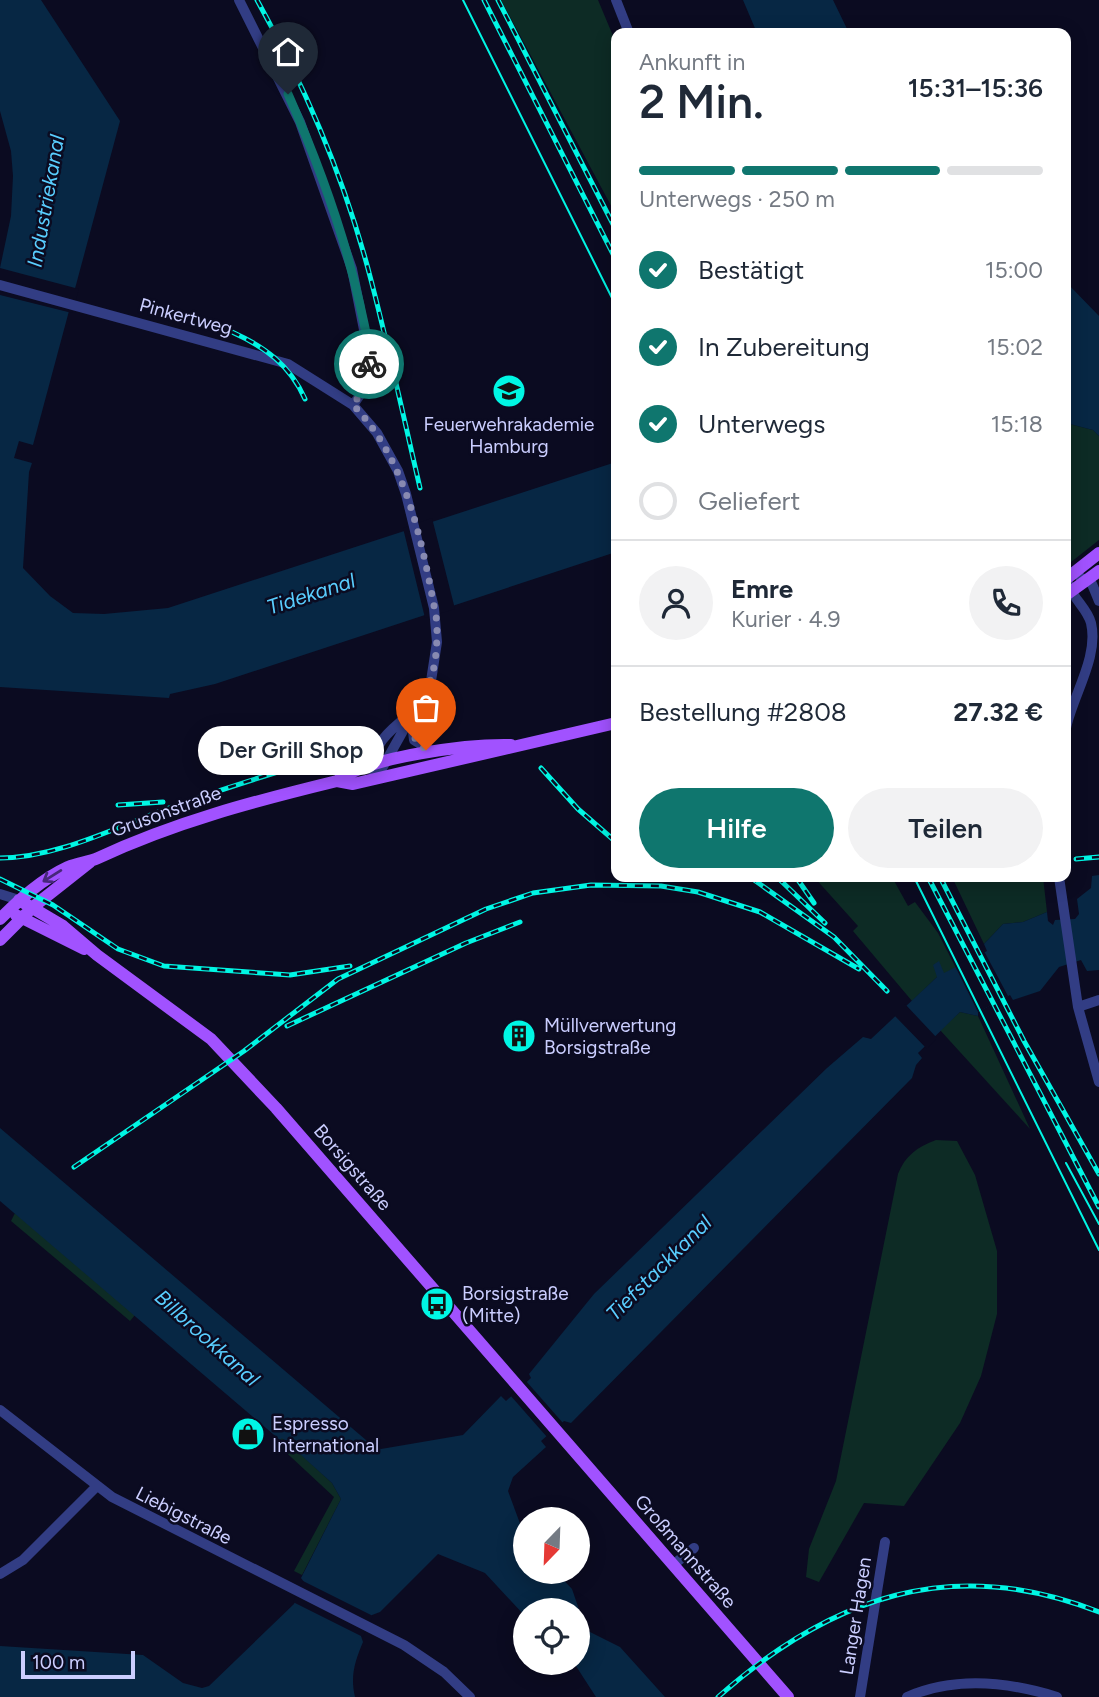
<!DOCTYPE html>
<html lang="de">
<head>
<meta charset="utf-8">
<style>
  body { margin:0; font-family:Figtree,sans-serif; background:#f2f2f3; color:#1f2937; height:100vh; display:flex; flex-direction:column; font-size:26px; white-space:nowrap }
  * { box-sizing:border-box; margin:0 }
  p { font-size:23px; color:#747a83 }
  .icon { flex:none; width:38px; height:38px; fill:none; stroke:currentColor; stroke-width:2; stroke-linecap:round; stroke-linejoin:round }
  .map { position:relative; flex:1; overflow:hidden }
  .sheet { position:absolute; left:611px; top:28px; width:460px; height:854px; display:flex; flex-direction:column; background:#fff; border-radius:14px; box-shadow:0 4px 18px #0003 }
  .sheet>* { flex:none }
  .needle { width:46px; rotate:203deg }
  .buttons { position:absolute; left:513px; top:1507px; display:grid; gap:14px }
  .buttons a { display:grid; place-items:center; width:77px; height:77px; border-radius:50%; background:#fff; box-shadow:0 4px 18px #0003; font-size:35px }
  .scale { position:absolute; left:21px; bottom:18px; width:114px; box-sizing:border-box; padding-left:7px; border:4px solid #cbceff; border-top:0; font-size:19px; line-height:24px; white-space:nowrap; color:#cbceff; -webkit-text-stroke:5px #0b0b21; paint-order:stroke }
  .pin { position:absolute; display:grid; place-items:center; width:60px; height:60px; color:#fff; margin:-72px -30px; border-radius:50% 50% 50% 0; rotate:-45deg; box-shadow:0 0 7px #0007 }
  .pin .icon { rotate:45deg }
  .courier { position:absolute; display:grid; place-items:center; width:70px; height:70px; margin:-35px; border:5px solid #0f766e; border-radius:50%; background:#fff; color:#222; box-shadow:0 2px 9px #0007 }
  .bubble { position:absolute; height:49px; border-radius:24px; background:#fff; box-shadow:0 4px 18px #0003; font-size:23px; font-weight:600; line-height:49px; text-align:center }
  .head em { font-style:normal; font-weight:600 }
  .head div { display:flex; flex-direction:column-reverse }
  .head { display:flex; align-items:center; justify-content:space-between; height:119px; padding:0 28px }
  h1 { font-size:46px; font-weight:600; line-height:52px }
  .bar { display:grid; grid-template-columns:repeat(4,1fr); gap:10px 7px; align-content:center; height:84px; padding:0 28px }
  .bar i { height:9px; border-radius:5px; background:#e0e1e3 }
  .bar .current { background:#0f766e }
  .bar p { grid-column:span 4 }
  .line { display:flex; align-items:center; gap:18px; padding:0 28px; border-top:2px solid #e0e1e3 }
  .line div { flex:1 }
  .round { display:grid; place-items:center; flex:none; width:74px; height:74px; border-radius:37px; background:#f2f2f3 }
  ol { padding:0 28px; list-style:none }
  li { display:flex; align-items:center; gap:21px; height:77px }
  li p { margin-inline-start:auto }
  li .icon { padding:7px; border-radius:50%; background:#0f766e; color:#fff; stroke-width:4 }
  li:last-child { color:#747a83 }
  li i { width:38px; height:38px; border:4px solid #e0e1e3; border-radius:50% }
  .cta { display:flex; gap:14px; margin-top:auto; padding:14px 28px }
  .cta a { flex:1; height:80px; border-radius:42px; background:#0f766e; color:#fff; font-size:28px; font-weight:600; line-height:80px; text-align:center }
  .cta a+a { background:#f2f2f3; color:#1f2937 }
  .map>svg:first-child { display:block }
</style>
</head>
<body>
<div class="map">
<svg width="1099" height="1697" viewBox="0 0 1099 1697">
  <rect width="100%" height="100%" fill="#0b0b21"/>
  <path fill="#0d2b25" d="M 501,0 L 598,0 L 616,43 L 616,215 Z
    M 1066,423 L 1093,430 L 1099,436 L 1099,540 L 1066,566 Z
    M 814,877 L 892,877 L 908,906 L 915,902 L 938,933 L 956,968 L 937,977 L 912,1001 L 853,931 L 858,926 Z
    M 952,877 L 1043,877 L 1047,912 L 1023,922 L 1003,924 L 984,944 Z
    M 960,1012 L 978,1016 L 1030,1129 L 940,1030 Z
    M 936,1140 L 957,1141 L 975,1175 L 997,1251 L 997,1314 L 981,1376 L 960,1423 L 904,1506 L 864,1503 L 819,1582 L 806,1577 L 809,1549 L 836,1481 L 898,1174 C 905,1156 917,1147 936,1140 Z
    M 15,1213 L 135,1315 L 130,1321 L 11,1221 Z
    M 282,1437 L 332,1483 L 341,1499 L 302,1575 L 294,1571 L 334,1497 L 277,1444 Z"/>
  <path fill="#072744" d="M 0,0 L 41,0 L 120,121 L 33,445 L 19,441 L 14,458 L 32,463 L 29,472 L 23,568 L 50,596 L 73,613 L 104,614 L 168,608 L 616,462 L 616,552 L 215,684 L 170,694 L 169,698 L 0,687 L 0,268 L 11,216 L 13,176 L 11,151 L 0,111 Z
    M 743,0 L 833,0 L 849,33 L 757,33 Z
    M 1066,282 L 1099,316 L 1099,436 L 1093,430 L 1066,423 Z
    M 1099,875 L 1099,970 L 1087,971 L 1081,960 L 1059,967 L 1040,991 L 1013,1000 L 1010,995 L 978,1012 L 978,1016 L 960,1012 L 918,1053 L 922,1058 L 916,1065 L 912,1078 L 571,1423 L 564,1421 L 541,1441 L 546,1447 L 513,1477 L 508,1491 L 525,1537 L 525,1572 L 556,1572 L 572,1589 L 586,1630 L 620,1647 L 665,1697 L 596,1697 L 574,1663 L 578,1662 L 578,1610 L 525,1610 L 525,1616 L 485,1573 L 438,1554 L 380,1612 L 372,1615 L 361,1636 L 363,1642 C 355,1661 350,1676 355,1697 L 0,1697 L 0,1646 L 143,1655 L 183,1683 L 202,1688 L 209,1686 L 294,1604 L 304,1582 L 301,1578 L 341,1499 L 332,1483 L 282,1438 L 280,1440 L 0,1201 L 0,1128 L 373,1446 L 381,1449 L 463,1435 L 501,1396 L 506,1401 L 531,1378 L 529,1374 L 594,1294 L 827,1068 L 863,1037 L 871,1039 L 937,977 L 933,965 L 939,961 L 944,973 L 987,951 L 984,944 L 1003,924 L 1023,922 L 1047,912 L 1048,921 L 1053,925 L 1055,920 L 1075,919 L 1079,914 L 1077,899 L 1091,888 L 1092,876 Z"/>
  <path fill="#0b0b21" d="M 0,268 L 79,289 L 72,313 L 0,295 Z
    M 432,518 L 455,609 L 425,618 L 403,528 Z
    M 984,951 L 1008,996 L 978,1012 L 955,966 Z
    M 905,1004 L 937,1038 L 927,1049 L 894,1015 Z
    M 526,1381 L 563,1423 L 547,1437 L 510,1395 Z
    M 303,1581 L 373,1616 L 363,1637 L 293,1602 Z"/>
  <g fill="none" stroke-linecap="round" stroke-linejoin="round">
    <path stroke="#323d84" stroke-width="10" d="M 239,0 L 300,122 L 352,269 L 370,360 L 367,385 L 353,405
      M 616,0 L 629,33
      M 0,285 L 288,364 L 353,405 L 377,433 L 398,471 L 406,494 L 434,608 L 437,642 L 431,681 L 376,779
      M 1080,577 L 1092,584 L 1099,601
      M 411,716 L 414,740 L 433,752
      M 1066,728 C 1073,695 1099,657 1091,623 C 1087,608 1073,599 1069,585
      M 374,772 C 368,748 391,729 409,715
      M 1059,877 L 1078,1007 L 1099,1082
      M 0,894 L 19,900
      M 1078,1007 L 1099,1000
      M 0,1410 L 112,1497 L 404,1645 L 444,1672 L 470,1697
      M 673,1565 L 694,1548
      M 0,1574 L 23,1560 L 96,1487
      M 860,1697 L 885,1542
      M 907,1697 C 955,1676 1009,1682 1057,1697"/>
    <path stroke="#a152ff" stroke-width="12" d="M 1066,579 L 1099,553
      M 1066,595 L 1099,571
      M 337,781 L 353,784 L 616,723
      M 19,900 L 63,926 L 97,955 L 211,1039 L 276,1108 L 788,1697
      M 16,915 L 84,949
      M 0,919 C 20,899 42,879 68,867 C 78,863 89,862 98,858 C 175,822 255,801 337,781 C 370,756 469,744 511,745
      M 0,940 L 33,907 L 90,862"/>
    <path stroke="#00f6e4" stroke-width="2" d="M 463,0 L 616,306
      M 914,877 L 1099,1250
      M 1066,1163 L 1099,1224"/>
    <defs>
      <path id="rail" d="M 257,0 C 306,88 346,183 371,280 C 389,349 404,419 420,488
        M 484,0 L 616,260
        M 498,0 L 616,230
        M 232,332 C 265,347 290,365 305,399
        M 541,768 L 578,809 L 616,842
        M 118,805 L 163,802
        M 0,858 C 57,858 116,827 169,808 C 229,786 291,768 352,749
        M 1076,859 L 1099,857
        M 750,877 L 834,937 L 887,991
        M 777,877 L 825,923
        M 796,877 L 814,903
        M 928,877 L 1099,1207
        M 940,877 L 1024,1041 L 1099,1174
        M 0,879 L 53,905 L 118,949 L 164,966 L 290,975 L 350,966
        M 287,1026 L 466,943 L 520,922
        M 74,1167 L 244,1051 L 338,979 L 486,909 L 533,893 L 591,885 L 661,886 L 698,892 L 760,912 L 859,969
        M 718,1697 C 831,1597 952,1554 1099,1612"/>
    </defs>
    <use href="#rail" stroke="#00f6e4" stroke-width="5"/>
    <use href="#rail" stroke="#0b0b21" stroke-width="2.5" stroke-dasharray="8" stroke-linecap="butt"/>
  </g>
  <defs><path id="oneway-shaft" d="M-6 0H5M1.5-3L5.5 0L1.5 3" fill="none" stroke-width="1.6" stroke-linecap="round" stroke-linejoin="round" transform="scale(1.75)"/></defs>
  <use stroke="#47277a" href="#oneway-shaft" transform="translate(52 876) rotate(148)"/>
  <g fill="none" stroke-linecap="round" stroke-linejoin="round">
    <path stroke="#888ab1" stroke-width="7" stroke-dasharray="0 12.6" d="M 369,364 L 366,385 L 353,405 C 408,461 423,546 437,622 C 437,642 437,662 430,681 C 422,705 408,708 413,736 L 426,750"/>
    <path stroke="#0f766e" stroke-width="9" d="M 288,94 C 318,162 344,233 360,305 C 364,325 370,344 369,364"/>
  </g>
  <defs>
    <symbol id="university-disc" viewBox="-11 -11 22 22"><circle r="9.5" fill="#00f6e4" stroke="#0b0b21"/><path d="M0-5L7-2L0 1L-7-2ZM-4 1L0 2.5L4 1V4Q0 6-4 4Z" fill="#111"/></symbol>
    <symbol id="building-disc" viewBox="-11 -11 22 22"><circle r="9.5" fill="#00f6e4" stroke="#0b0b21"/><path d="M-4-6H4V6H1V3H-1V6H-4ZM-2.5-4.3h1.7v1.8h-1.7ZM.8-4.3h1.7v1.8H.8ZM-2.5-1h1.7V.8h-1.7ZM.8-1h1.7V.8H.8Z" fill="#111"/></symbol>
    <symbol id="bus-disc" viewBox="-11 -11 22 22"><circle r="9.5" fill="#00f6e4" stroke="#0b0b21"/><path d="M-5-6H5V4H4V6H2V4H-2V6H-4V4H-5ZM-3.5-4V0h7V-4ZM-3.5 1.2v1.5H-2V1.2ZM2 1.2v1.5H3.5V1.2Z" fill="#111"/></symbol>
    <symbol id="shop-disc" viewBox="-11 -11 22 22"><circle r="9.5" fill="#00f6e4" stroke="#0b0b21"/><path d="M-5-2.5h2.3a2.7 3.5 0 0 1 5.4 0H5L5.5 6h-11ZM-1.5-2.5h3a1.5 2.3 0 0 0-3 0Z" fill="#111"/></symbol>
  </defs>
  <g fill-rule="evenodd">
    <use href="#university-disc" x="490" y="372" width="38" height="38"/>
    <use href="#building-disc" x="500" y="1017" width="38" height="38"/>
    <use href="#bus-disc" x="418" y="1285" width="38" height="38"/>
    <use href="#shop-disc" x="229" y="1415" width="38" height="38"/>
  </g>
  <g text-anchor="middle" stroke-width="5" stroke-linejoin="round" paint-order="stroke">
    <g font-size="19" fill="#cbceff" stroke="#0b0b21">
      <text transform="translate(186 316) rotate(15)" y="7">Pinkertweg</text>
      <text transform="translate(166 811) rotate(-20)" y="7">Grusonstraße</text>
      <text transform="translate(353 1167) rotate(49)" y="7">Borsigstraße</text>
      <text transform="translate(184 1515) rotate(27)" y="7">Liebigstraße</text>
      <text transform="translate(686 1551) rotate(49)" y="7">Großmannstraße</text>
      <text transform="translate(855 1616) rotate(-81)" y="7">Langer Hagen</text>
    </g>
    <g font-size="19" fill="#cbceff" stroke="#0b0b21" text-anchor="start">
      <text x="509" y="431" text-anchor="middle">Feuerwehrakademie<tspan x="509" dy="22">Hamburg</tspan></text>
      <text x="544" y="1032">Müllverwertung<tspan x="544" dy="22">Borsigstraße</tspan></text>
      <text x="462" y="1300">Borsigstraße<tspan x="462" dy="22">(Mitte)</tspan></text>
      <text x="272" y="1430">Espresso<tspan x="272" dy="22">International</tspan></text>
    </g>
    <g font-size="21" font-style="italic" fill="#59ceff" stroke="#0b0b21">
      <text transform="translate(46 201) rotate(-80)" y="7">Industriekanal</text>
      <text transform="translate(311 594) rotate(-18)" y="7">Tidekanal</text>
      <text transform="translate(659 1268) rotate(-45)" y="7">Tiefstackkanal</text>
      <text transform="translate(207 1338) rotate(42)" y="7">Billbrookkanal</text>
    </g>
  </g>
</svg>
<div class="buttons">
<a><svg class="needle" viewBox="-14 -14 28 28"><path d="M0-13l5 13h-10z" fill="#e53935"/><path d="M0 13l5-13h-10z" fill="#747a83"/></svg></a>
<a><svg class="icon" aria-label="locate" viewBox="0 0 24 24"><circle cx="12" cy="12" r="6"/><path d="M12 2v4M12 18v4M2 12h4M18 12h4"/></svg></a>
</div>
<div class="scale">100 m</div>
<div class="pin" style="left:426px;top:750px;background:#ea580c"><svg class="icon" aria-label="bag" viewBox="0 0 24 24"><path d="M5 8h14l-1 12H6zM9 8a3 3 0 0 1 6 0"/></svg></div>
<div class="pin" style="left:288px;top:94px;background:#1f2937"><svg class="icon" aria-label="home" viewBox="0 0 24 24"><path d="M3 11l9-7 9 7M6 9v11h12V9"/></svg></div>
<div class="courier" style="left:369px;top:364px"><svg class="icon" aria-label="bike" viewBox="0 0 24 24"><circle cx="6" cy="16" r="4"/><circle cx="18" cy="16" r="4"/><path d="M6 16l4-8h5l3 8M10 8l3 8H6M13 5h3"/></svg></div>
<div class="bubble" style="left:198px;top:726px;width:186px">Der Grill Shop</div>
<section class="sheet">
<div class="head"><div><h1>2 Min.</h1><p>Ankunft in</p></div><em>15:31–15:36</em></div>
<div class="bar"><i class="current"></i><i class="current"></i><i class="current"></i><i></i><p>Unterwegs · 250 m</p></div>
<ol>
<li><svg class="icon" aria-label="check" viewBox="0 0 24 24"><path d="M5 12l5 5 9-10"/></svg>Bestätigt<p>15:00</p></li>
<li><svg class="icon" aria-label="check" viewBox="0 0 24 24"><path d="M5 12l5 5 9-10"/></svg>In Zubereitung<p>15:02</p></li>
<li><svg class="icon" aria-label="check" viewBox="0 0 24 24"><path d="M5 12l5 5 9-10"/></svg>Unterwegs<p>15:18</p></li>
<li><i></i>Geliefert</li>
</ol>
<div class="line" style="height:126px"><a class="round"><svg class="icon" aria-label="person" viewBox="0 0 24 24"><circle cx="12" cy="8" r="4"/><path d="M4 21q1-7 8-7t8 7"/></svg></a><div><b>Emre</b><p>Kurier · 4.9</p></div><a class="round"><svg class="icon" aria-label="phone" viewBox="0 0 24 24"><path d="M5 4h4l2 5-3 2q2 4 5 5l2-3 5 2v4C11 20 4 13 5 4z"/></svg></a></div>
<div class="line" style="height:91px"><div>Bestellung #2808</div><b>27.32 €</b></div>
<div class="cta"><a>Hilfe</a><a>Teilen</a></div>
</section>
</div>
</body>
</html>
